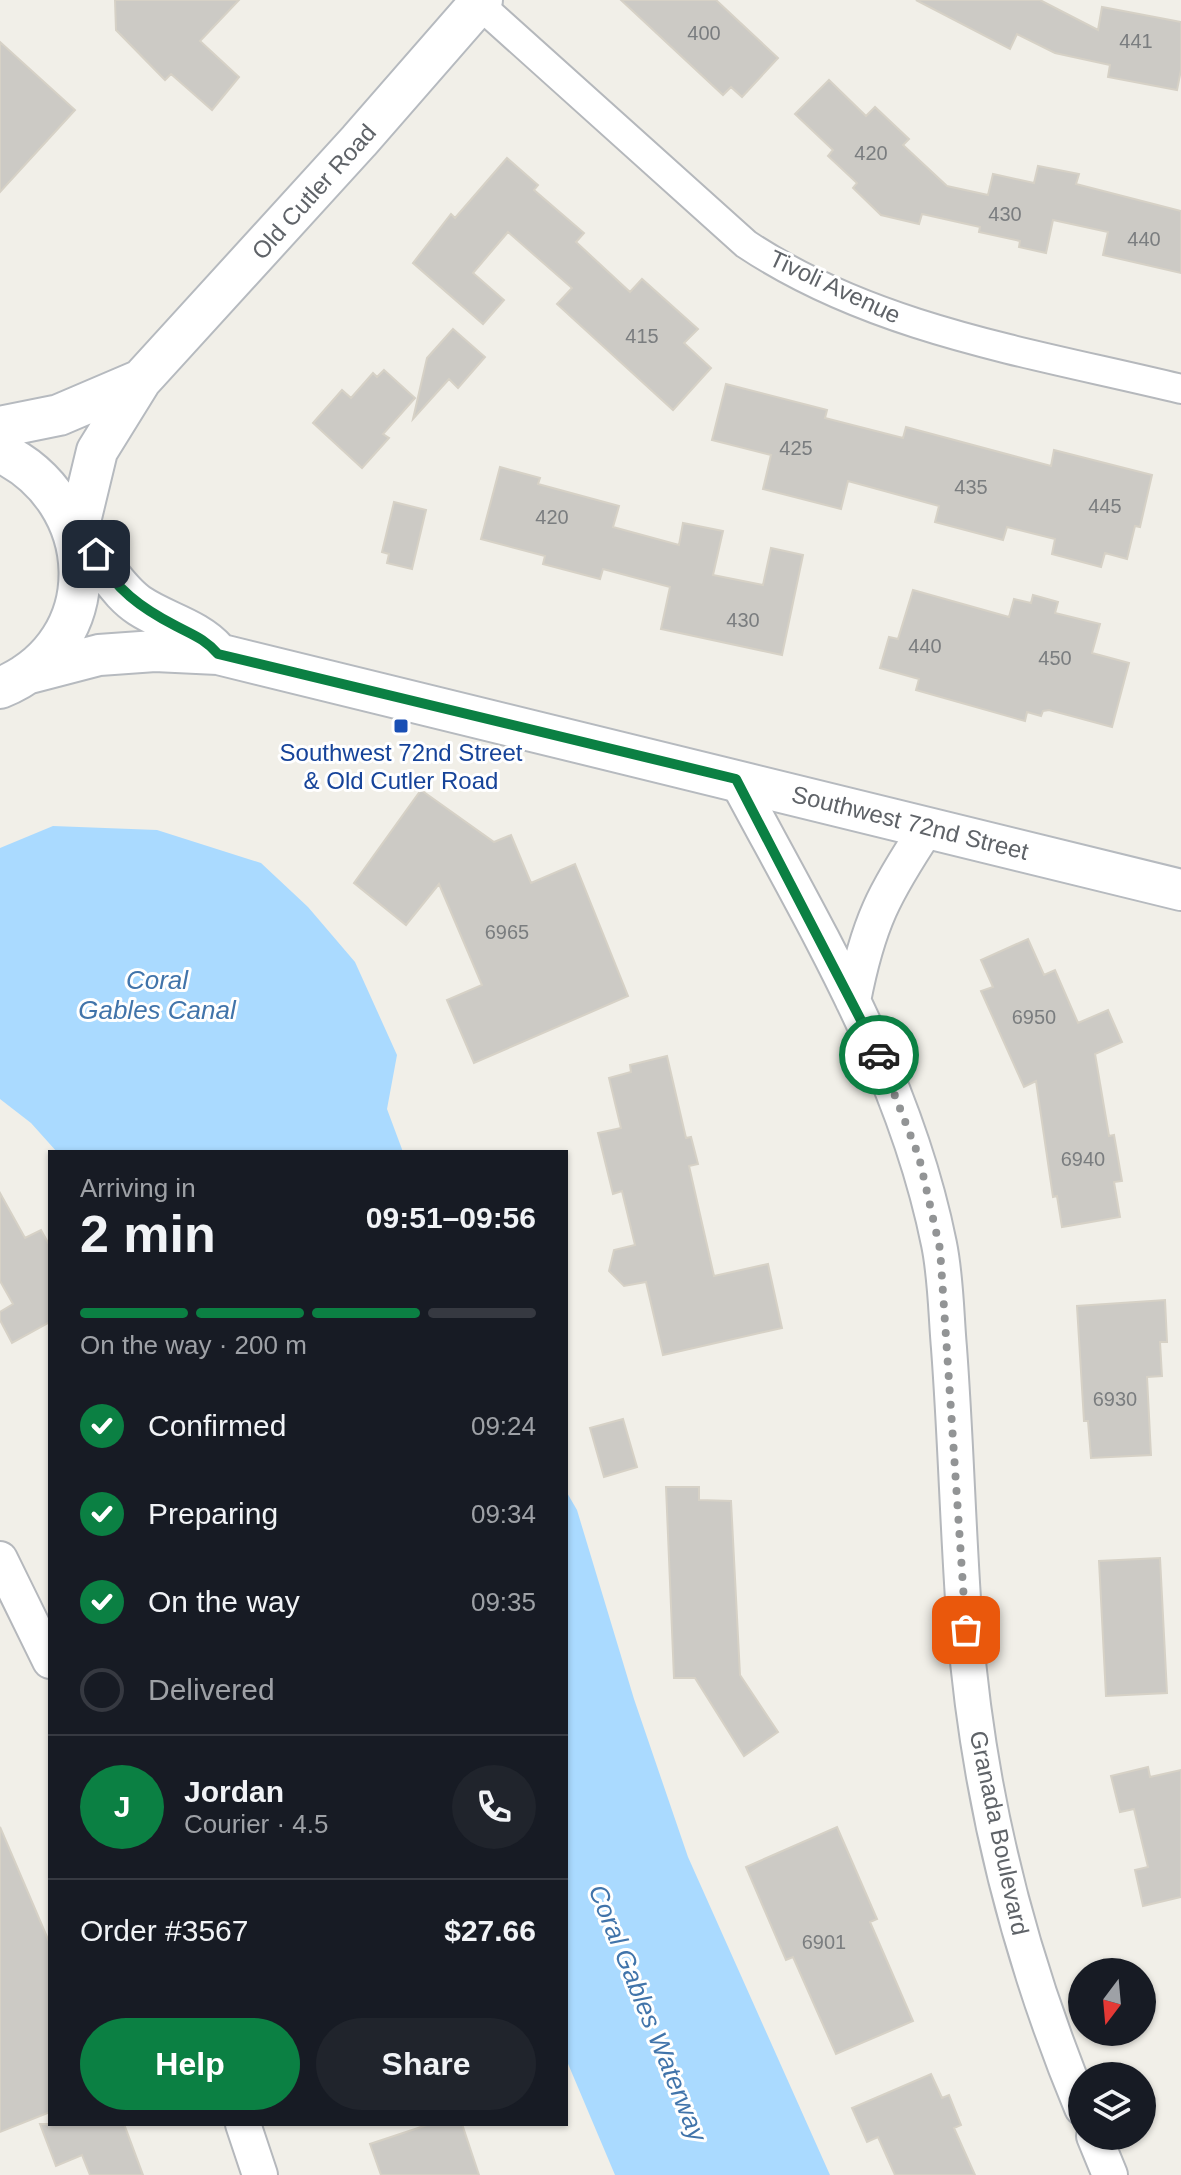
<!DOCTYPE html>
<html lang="en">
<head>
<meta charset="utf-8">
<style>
  body { margin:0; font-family:Arial,sans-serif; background:#20242c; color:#f1f3f6; height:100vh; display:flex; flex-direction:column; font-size:30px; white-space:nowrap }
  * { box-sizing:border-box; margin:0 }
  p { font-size:26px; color:#9ea1a6 }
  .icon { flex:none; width:44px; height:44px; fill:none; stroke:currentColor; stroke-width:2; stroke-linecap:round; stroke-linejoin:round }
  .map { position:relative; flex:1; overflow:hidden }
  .details { position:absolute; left:48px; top:1150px; width:520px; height:976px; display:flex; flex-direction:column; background:#171b24; border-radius:0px; box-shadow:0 2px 6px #0004 }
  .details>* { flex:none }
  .needle { width:52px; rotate:196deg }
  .fabs { position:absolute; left:1068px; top:1958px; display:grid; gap:16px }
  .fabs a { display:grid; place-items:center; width:88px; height:88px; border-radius:50%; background:#171b24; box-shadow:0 2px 6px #0004; font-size:40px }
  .pin { position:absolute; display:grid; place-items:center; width:68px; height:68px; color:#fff; margin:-34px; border-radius:16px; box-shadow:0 4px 12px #0006 }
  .courier { position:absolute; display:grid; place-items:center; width:80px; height:80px; margin:-40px; border:6px solid #0b8043; border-radius:50%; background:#fff; color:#222; box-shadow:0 2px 10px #0007 }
  .summary em { font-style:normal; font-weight:800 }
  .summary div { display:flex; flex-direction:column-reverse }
  .summary { display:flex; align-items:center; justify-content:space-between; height:136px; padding:0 32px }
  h1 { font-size:52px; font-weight:800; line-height:60px }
  .bar { display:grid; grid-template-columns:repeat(4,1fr); gap:12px 8px; align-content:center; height:96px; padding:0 32px }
  .bar i { height:10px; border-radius:6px; background:#363941 }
  .bar .active { background:#0b8043 }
  .bar p { grid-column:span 4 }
  .line { display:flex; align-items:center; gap:20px; padding:0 32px; border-top:2px solid #363941 }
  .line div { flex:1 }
  .round { display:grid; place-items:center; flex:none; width:84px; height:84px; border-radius:42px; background:#20242c }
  ol { padding:0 32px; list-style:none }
  li { display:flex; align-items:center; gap:24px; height:88px }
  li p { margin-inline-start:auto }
  li .icon { padding:8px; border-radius:50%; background:#0b8043; color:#fff; stroke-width:4 }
  li:last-child { color:#9ea1a6 }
  li i { width:44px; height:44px; border:4px solid #363941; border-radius:50% }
  .cta { display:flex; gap:16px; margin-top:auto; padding:16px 32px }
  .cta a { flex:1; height:92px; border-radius:48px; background:#0b8043; color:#fff; font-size:32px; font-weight:800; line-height:92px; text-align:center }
  .cta a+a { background:#20242c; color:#f1f3f6 }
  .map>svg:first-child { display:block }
</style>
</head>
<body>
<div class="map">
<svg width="1181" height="2175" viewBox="0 0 1181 2175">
  <rect width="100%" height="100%" fill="#f1efe8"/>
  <path fill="#aadaff" d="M 53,826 L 157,830 L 261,863 L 308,907 L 355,962 L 397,1055 L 387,1109 L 403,1152 L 57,1152 L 31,1123 L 0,1099 L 0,848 Z
    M 566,1491 L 577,1510 L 634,1699 L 688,1857 L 830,2175 L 615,2175 L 566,2059 Z"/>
  <path fill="#cccac5" stroke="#d6d1c6" stroke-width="2" d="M 115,0 L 239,0 L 200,41 L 239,77 L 212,110 L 171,74 L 165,80 L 116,30 Z
    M 621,0 L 716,0 L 778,58 L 742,97 L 731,87 L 723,95 Z
    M 916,0 L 1040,0 L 1098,30 L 1102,7 L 1181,22 L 1181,70 L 1177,90 L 1108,77 L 1110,65 L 1055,53 L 1017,34 L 1010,49 Z
    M 0,42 L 75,110 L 0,192 Z
    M 829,80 L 866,116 L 875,107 L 909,139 L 903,145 L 947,186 L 988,195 L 993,174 L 1034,183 L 1038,166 L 1079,174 L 1076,184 L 1181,211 L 1181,273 L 1103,255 L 1108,232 L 1053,220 L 1046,253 L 1019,247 L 1020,241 L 979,232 L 980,227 L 922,214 L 919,224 L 881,215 L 853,188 L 857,183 L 828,156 L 833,150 L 795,114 Z
    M 507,158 L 538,185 L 534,190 L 584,233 L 576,242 L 630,292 L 642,279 L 698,329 L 684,343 L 711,368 L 673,410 L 557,304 L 572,288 L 508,232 L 473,273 L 504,300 L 483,324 L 413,263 L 451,214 L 455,218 Z
    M 453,329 L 485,357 L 458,388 L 449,379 L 413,419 L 427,358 Z
    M 384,370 L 415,398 L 383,434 L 389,438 L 362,468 L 313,423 L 342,390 L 351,398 L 373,373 L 377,377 Z
    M 726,384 L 827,410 L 825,418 L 903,438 L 906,427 L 1051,466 L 1054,450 L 1152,475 L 1140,527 L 1135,526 L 1127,559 L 1105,553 L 1101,567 L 1052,554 L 1055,539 L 1007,527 L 1003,540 L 935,522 L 939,506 L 848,481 L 841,509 L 763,489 L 771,455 L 712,440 Z
    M 500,467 L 540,478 L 538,484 L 619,506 L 613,527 L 679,545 L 683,523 L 723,531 L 713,575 L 763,585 L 771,548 L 803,555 L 782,655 L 661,629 L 670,587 L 603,569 L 600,579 L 543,564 L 545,556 L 481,539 Z
    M 394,502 L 426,510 L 412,569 L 387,563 L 389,554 L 382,552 Z
    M 913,590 L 1009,617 L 1014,599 L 1031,603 L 1033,595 L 1058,602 L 1055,613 L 1100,624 L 1092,653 L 1129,663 L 1112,727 L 1049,710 L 1043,711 L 1041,716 L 1027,712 L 1025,721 L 916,690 L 919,679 L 880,668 L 889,637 L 898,639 Z
    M 421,790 L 494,842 L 511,835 L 531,883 L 575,864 L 628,996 L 474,1063 L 447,1000 L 482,985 L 439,884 L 406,925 L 354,883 Z
    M 1028,939 L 1044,975 L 1055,970 L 1078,1023 L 1108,1010 L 1122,1042 L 1095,1054 L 1109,1136 L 1114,1135 L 1122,1181 L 1114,1182 L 1120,1217 L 1062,1227 L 1057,1196 L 1053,1197 L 1036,1081 L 1024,1087 L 981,991 L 993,987 L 981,960 Z
    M 667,1056 L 686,1138 L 691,1137 L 698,1164 L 689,1166 L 714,1276 L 768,1264 L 782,1328 L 663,1355 L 646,1282 L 624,1286 L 609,1271 L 614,1250 L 635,1245 L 622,1191 L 613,1194 L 598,1133 L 621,1128 L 609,1078 L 631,1072 L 630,1065 Z
    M 0,1193 L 25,1238 L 41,1230 L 50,1246 L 50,1322 L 12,1343 L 0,1320 L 0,1312 L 13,1304 L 0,1281 Z
    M 1165,1300 L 1167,1342 L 1160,1342 L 1162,1376 L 1147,1377 L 1151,1455 L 1091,1458 L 1088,1421 L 1084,1421 L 1077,1306 Z
    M 623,1419 L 637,1467 L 604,1477 L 590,1428 Z
    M 666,1487 L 699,1487 L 699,1500 L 731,1501 L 740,1675 L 778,1732 L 744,1756 L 695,1678 L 674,1678 Z
    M 1160,1558 L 1167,1693 L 1106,1696 L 1099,1561 Z
    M 1148,1767 L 1150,1777 L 1181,1770 L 1181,1897 L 1143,1906 L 1135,1870 L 1148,1867 L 1134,1809 L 1120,1812 L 1111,1776 Z
    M 0,1827 L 50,1944 L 50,2112 L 0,2132 Z
    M 837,1827 L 877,1919 L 870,1922 L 913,2021 L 836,2054 L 793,1957 L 786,1960 L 746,1867 Z
    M 931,2074 L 942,2098 L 949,2095 L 961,2125 L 954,2128 L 975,2175 L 895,2175 L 878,2137 L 867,2142 L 852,2108 Z
    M 40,2124 L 124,2124 L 143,2175 L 90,2175 L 82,2155 L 56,2166 Z
    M 430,2124 L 462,2124 L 479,2175 L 381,2175 L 370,2144 Z"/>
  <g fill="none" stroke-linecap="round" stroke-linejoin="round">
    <defs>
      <path id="minor" d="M 479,4 L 746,244 C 875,330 1033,353 1181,389"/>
      <path id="tertiary" d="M 736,779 C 816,929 905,1075 939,1244 C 946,1278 946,1314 949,1348 C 956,1441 958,1535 965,1628 C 978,1794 1018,1954 1082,2108
        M 853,1001 C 868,923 884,893 927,828
        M 0,1559 L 50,1661
        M 243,2124 L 260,2175
        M 1094,2136 L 1110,2175"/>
      <path id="secondary" d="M 0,427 L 59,415 L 141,380
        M 0,452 C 102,500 110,643 0,688
        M 76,538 L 97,451 L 141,380 L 359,141 L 482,0
        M 77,543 C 104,559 114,589 140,606 C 164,622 197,629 216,651
        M 26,674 L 99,655 L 155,651 L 218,654 L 1181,890"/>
    </defs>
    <use href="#minor" stroke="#b5b8bc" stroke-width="32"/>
    <use href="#tertiary" stroke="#b5b8bc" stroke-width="38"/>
    <use href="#secondary" stroke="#b6babf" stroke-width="44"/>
    <use href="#minor" stroke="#fff" stroke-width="28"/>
    <use href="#tertiary" stroke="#fff" stroke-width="34"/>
    <use href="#secondary" stroke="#fff" stroke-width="40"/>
  </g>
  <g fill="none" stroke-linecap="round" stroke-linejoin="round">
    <path stroke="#929495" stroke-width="8" stroke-dasharray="0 14.4" d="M 879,1055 L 919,1157 L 940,1249 L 966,1630"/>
    <path stroke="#0b8043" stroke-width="10" d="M 96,554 C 115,589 141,608 176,626 C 193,635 205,639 218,654 L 736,779 L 879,1055"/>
  </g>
  <rect fill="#1a4fb4" stroke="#fff" stroke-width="3" x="393" y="718" width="16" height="16" rx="4"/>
  <g text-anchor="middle" stroke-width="6" stroke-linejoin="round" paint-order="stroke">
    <g font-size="20" fill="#7a7d7f">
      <text x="704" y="40">400</text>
      <text x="1136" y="48">441</text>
      <text x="871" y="160">420</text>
      <text x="1005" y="221">430</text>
      <text x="1144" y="246">440</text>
      <text x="642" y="343">415</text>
      <text x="796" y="455">425</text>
      <text x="971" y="494">435</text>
      <text x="1105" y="513">445</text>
      <text x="552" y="524">420</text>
      <text x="743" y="627">430</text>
      <text x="925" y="653">440</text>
      <text x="1055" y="665">450</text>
      <text x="507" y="939">6965</text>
      <text x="1034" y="1024">6950</text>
      <text x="1083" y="1166">6940</text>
      <text x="1115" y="1406">6930</text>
      <text x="824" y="1949">6901</text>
    </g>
    <g font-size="24" fill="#5f6368" stroke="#fff">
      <text transform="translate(314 192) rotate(-48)" y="8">Old Cutler Road</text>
      <text transform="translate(835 287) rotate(25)" y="8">Tivoli Avenue</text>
      <text transform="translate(910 823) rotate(14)" y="8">Southwest 72nd Street</text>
      <text transform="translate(999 1833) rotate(78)" y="8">Granada Boulevard</text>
    </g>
    <g font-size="24" fill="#164399" stroke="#fff">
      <text x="401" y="761">Southwest 72nd Street<tspan x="401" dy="28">&amp; Old Cutler Road</tspan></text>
    </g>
    <g font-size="26" font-style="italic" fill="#4174aa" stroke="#fff">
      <text x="157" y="989">Coral<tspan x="157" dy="30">Gables Canal</tspan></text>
      <text transform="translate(648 2013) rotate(68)" y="9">Coral Gables Waterway</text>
    </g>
  </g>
</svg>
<div class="fabs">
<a><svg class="needle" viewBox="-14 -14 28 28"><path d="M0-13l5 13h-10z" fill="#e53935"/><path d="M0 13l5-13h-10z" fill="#9ea1a6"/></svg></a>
<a><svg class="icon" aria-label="layers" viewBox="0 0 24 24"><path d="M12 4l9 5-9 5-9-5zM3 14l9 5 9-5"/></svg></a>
</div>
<div class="pin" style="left:966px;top:1630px;background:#ea580c"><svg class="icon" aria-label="bag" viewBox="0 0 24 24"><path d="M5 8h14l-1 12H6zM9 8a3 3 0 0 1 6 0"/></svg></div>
<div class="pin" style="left:96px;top:554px;background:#1f2937"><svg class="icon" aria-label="home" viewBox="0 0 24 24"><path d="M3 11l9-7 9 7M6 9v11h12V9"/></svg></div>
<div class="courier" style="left:879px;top:1055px"><svg class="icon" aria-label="car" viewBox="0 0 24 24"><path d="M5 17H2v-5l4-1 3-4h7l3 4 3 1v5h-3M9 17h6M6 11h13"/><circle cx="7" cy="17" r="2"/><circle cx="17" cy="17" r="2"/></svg></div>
<section class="details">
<div class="summary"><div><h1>2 min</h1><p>Arriving in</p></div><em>09:51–09:56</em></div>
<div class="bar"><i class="active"></i><i class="active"></i><i class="active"></i><i></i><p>On the way · 200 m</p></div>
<ol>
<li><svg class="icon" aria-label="check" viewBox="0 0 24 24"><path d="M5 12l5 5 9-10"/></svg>Confirmed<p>09:24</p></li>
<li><svg class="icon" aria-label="check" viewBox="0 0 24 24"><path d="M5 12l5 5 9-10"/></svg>Preparing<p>09:34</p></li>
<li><svg class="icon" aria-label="check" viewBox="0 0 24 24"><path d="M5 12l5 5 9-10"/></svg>On the way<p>09:35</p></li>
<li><i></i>Delivered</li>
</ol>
<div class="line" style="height:144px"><b class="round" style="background:#0b8043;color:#fff">J</b><div><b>Jordan</b><p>Courier · 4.5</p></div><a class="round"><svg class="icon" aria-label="phone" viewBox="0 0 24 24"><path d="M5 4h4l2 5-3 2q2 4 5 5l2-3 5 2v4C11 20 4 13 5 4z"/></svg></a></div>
<div class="line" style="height:104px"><div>Order #3567</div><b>$27.66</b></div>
<div class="cta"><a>Help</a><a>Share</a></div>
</section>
</div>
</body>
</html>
